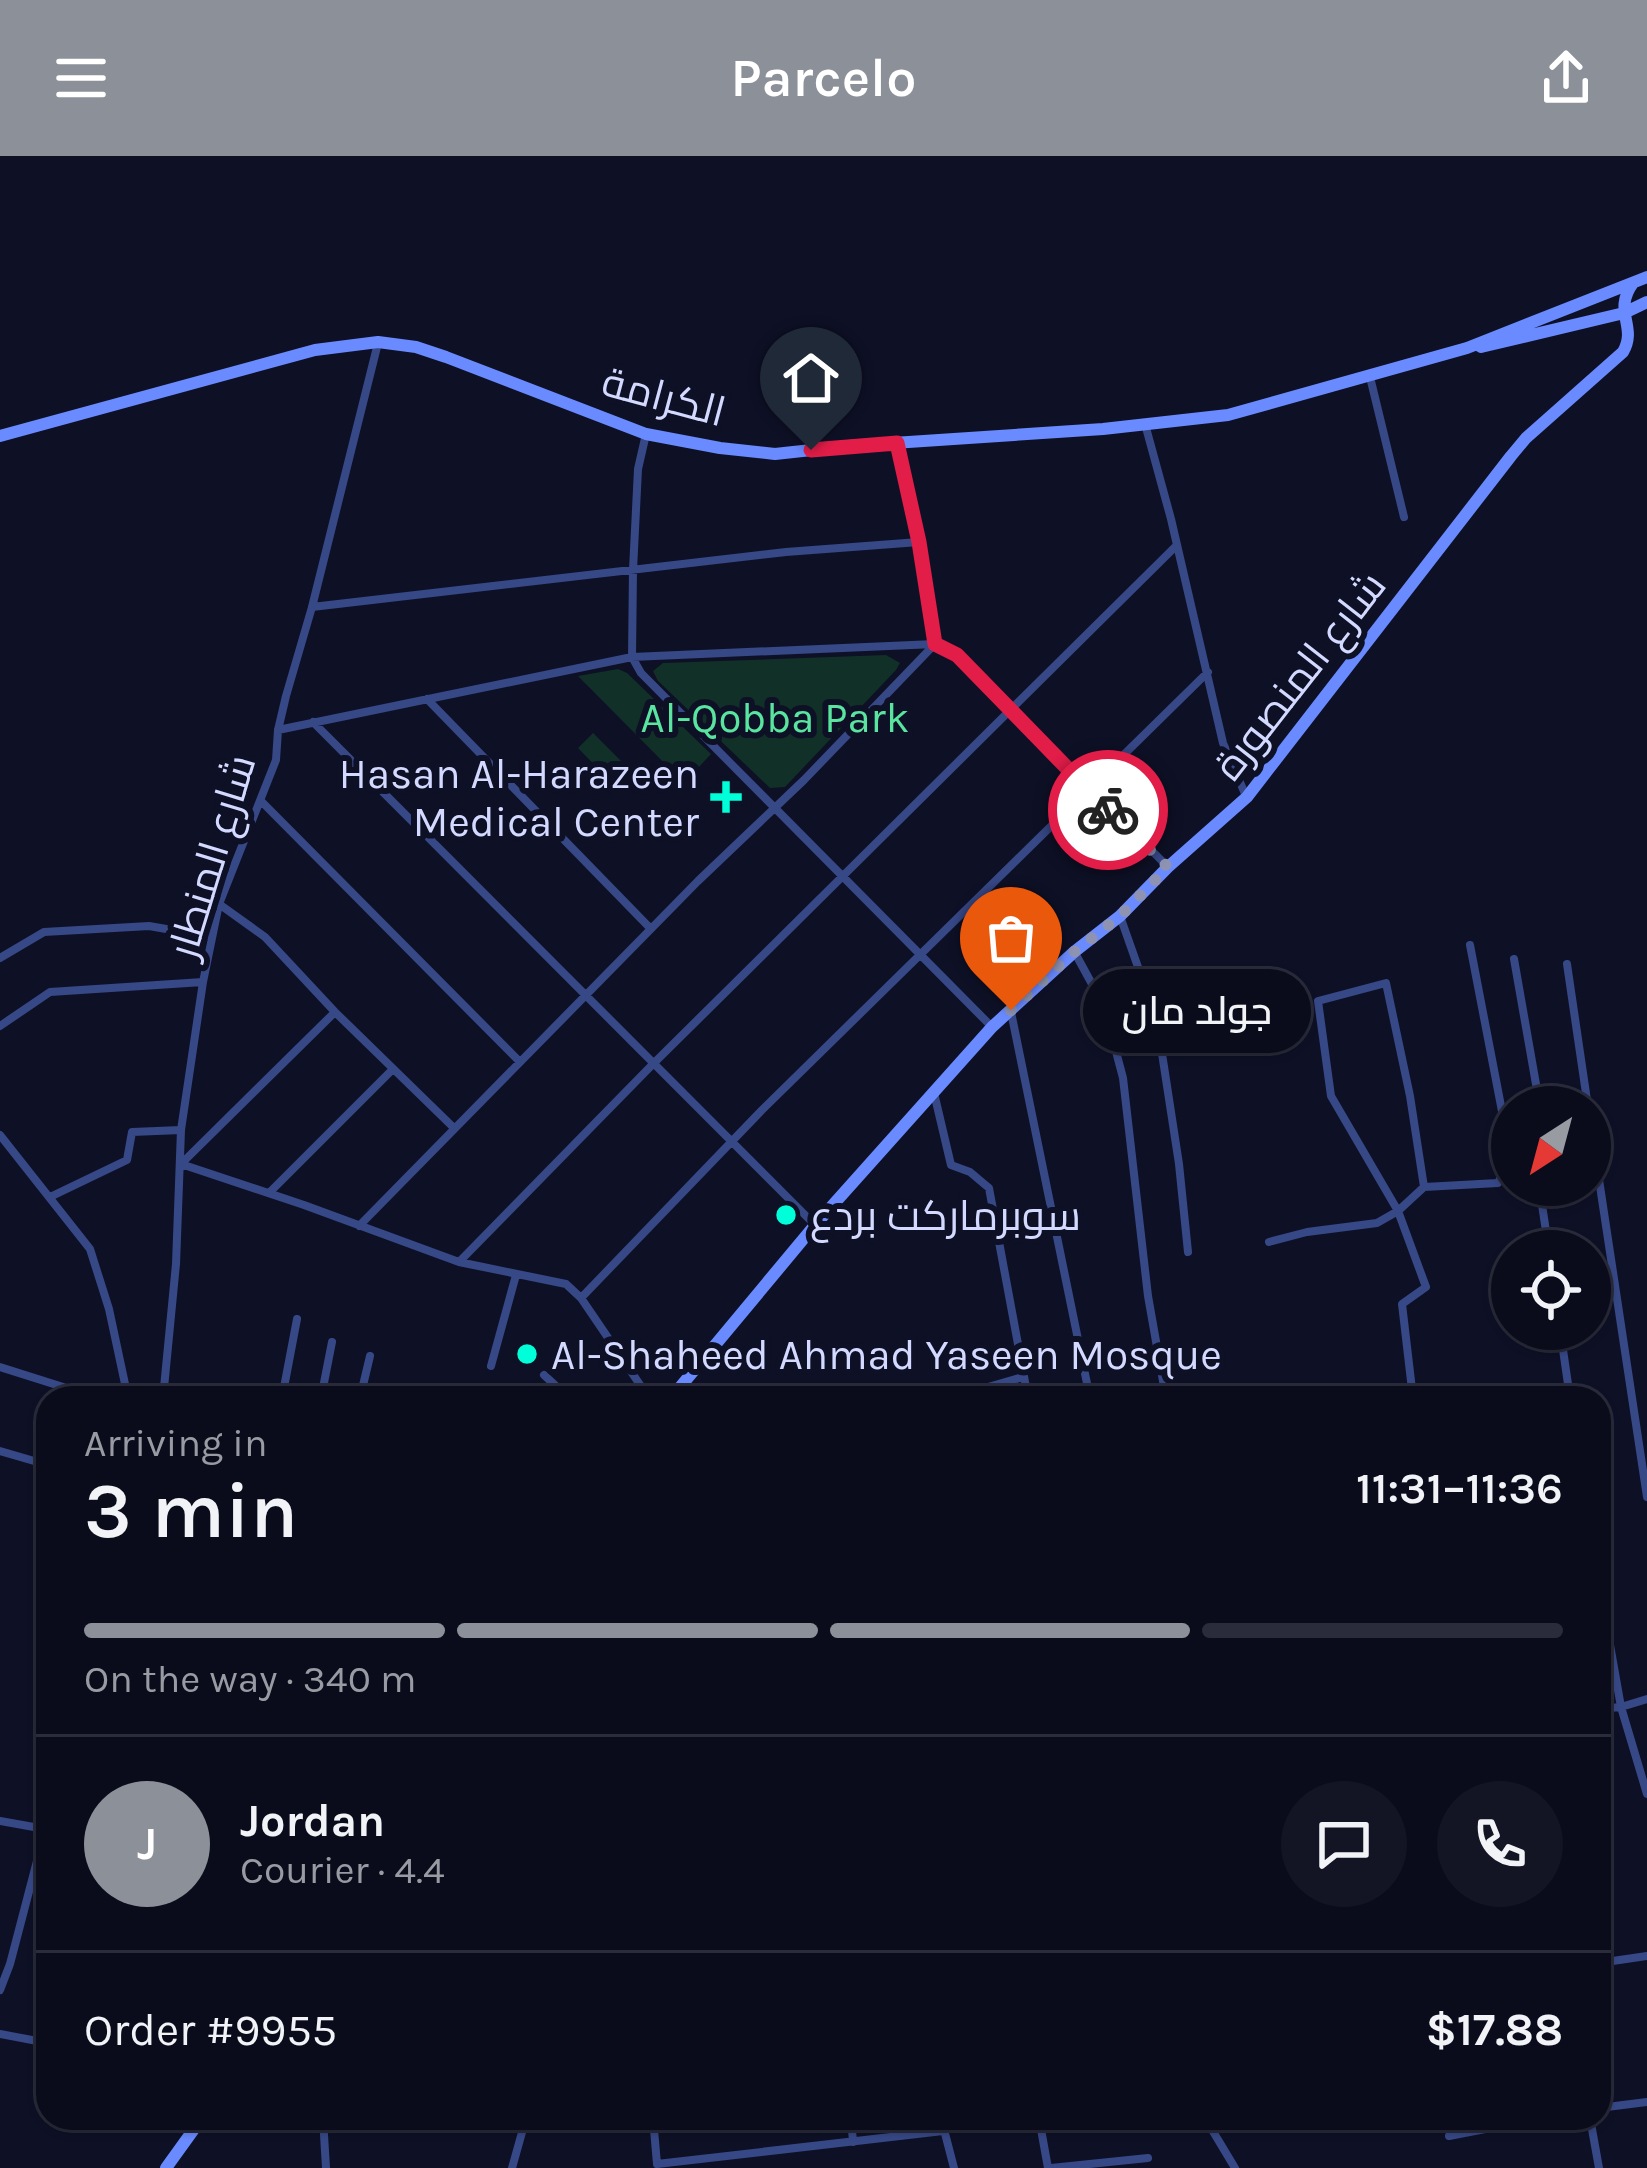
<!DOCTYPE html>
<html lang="en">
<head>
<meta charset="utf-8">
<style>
  body { margin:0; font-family:Karla,Cairo,sans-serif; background:#131525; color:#f1f3f6; height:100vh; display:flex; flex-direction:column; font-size:45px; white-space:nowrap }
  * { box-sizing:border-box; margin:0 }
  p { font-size:39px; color:#999ba3 }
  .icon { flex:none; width:66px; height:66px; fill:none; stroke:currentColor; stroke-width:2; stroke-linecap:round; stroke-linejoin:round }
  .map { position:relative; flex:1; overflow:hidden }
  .drawer { position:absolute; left:36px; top:1230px; width:1575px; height:744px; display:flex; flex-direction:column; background:#0a0c1c; border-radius:36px; box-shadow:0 3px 9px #0004,0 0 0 3px #2a2c3b }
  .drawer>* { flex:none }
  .needle { width:78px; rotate:216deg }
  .buttons { position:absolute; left:1491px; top:930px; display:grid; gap:24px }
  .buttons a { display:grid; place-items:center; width:120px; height:120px; border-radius:50%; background:#0a0c1c; box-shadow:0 3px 9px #0004,0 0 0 3px #2a2c3b; font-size:60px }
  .pin { position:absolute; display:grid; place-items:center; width:102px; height:102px; color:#fff; margin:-123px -51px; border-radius:50% 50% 50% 0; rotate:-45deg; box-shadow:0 0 12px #0007 }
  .pin .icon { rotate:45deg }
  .courier { position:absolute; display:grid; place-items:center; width:120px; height:120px; margin:-60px; border:9px solid #e11d48; border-radius:50%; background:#fff; color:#222; box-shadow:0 3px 15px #0007 }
  .bubble { position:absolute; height:84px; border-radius:42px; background:#0a0c1c; box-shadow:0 3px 9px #0004,0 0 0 3px #2a2c3b; font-size:39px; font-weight:600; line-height:84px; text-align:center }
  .summary em { font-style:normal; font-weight:600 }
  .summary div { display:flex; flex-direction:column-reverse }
  .summary { display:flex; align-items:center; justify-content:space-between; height:204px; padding:0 48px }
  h1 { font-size:78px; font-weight:600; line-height:90px }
  .bar { display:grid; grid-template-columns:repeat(4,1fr); gap:18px 12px; align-content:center; height:144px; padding:0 48px }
  .bar i { height:15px; border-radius:9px; background:#2a2c3b }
  .bar .on { background:#8c9099 }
  .bar p { grid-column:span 4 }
  .line { display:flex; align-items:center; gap:30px; padding:0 48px; border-top:3px solid #2a2c3b }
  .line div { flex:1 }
  .round { display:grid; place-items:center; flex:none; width:126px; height:126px; border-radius:63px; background:#131525 }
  header { display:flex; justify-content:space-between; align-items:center; height:156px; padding:0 48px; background:#8c9099; color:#fff; font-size:54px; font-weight:600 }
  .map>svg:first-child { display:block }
</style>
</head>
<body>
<header><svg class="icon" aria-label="menu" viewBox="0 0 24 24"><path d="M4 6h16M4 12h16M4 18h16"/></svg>Parcelo<svg class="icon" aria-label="share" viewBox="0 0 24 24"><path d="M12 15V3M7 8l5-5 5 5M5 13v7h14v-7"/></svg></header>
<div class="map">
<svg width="1647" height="2012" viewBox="0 0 1647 2012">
  <rect width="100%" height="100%" fill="#0e1026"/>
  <path fill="#113027" d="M 886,499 L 900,507 L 896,514 L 785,631 L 770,632 L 658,525 L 653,515 L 663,507 Z
    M 618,513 L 627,517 L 711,598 L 684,627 L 578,520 Z
    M 593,577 L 624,608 L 608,623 L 578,592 Z"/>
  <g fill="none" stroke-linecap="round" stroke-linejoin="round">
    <path stroke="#374887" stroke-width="8" d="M 1370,221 L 1404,361
      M 1145,268 L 1171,363 L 1223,587 L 1246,640
      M 646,278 L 638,313 L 633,414 L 632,501 L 641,517 L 992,871
      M 897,287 L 919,386 L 935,488
      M 312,451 L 786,396 L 919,386
      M 427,543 L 651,773
      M 313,566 L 814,1068
      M 278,574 L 632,501 L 935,488 L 957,499 L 1168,711
      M 261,645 L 520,906
      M 219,748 L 265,781 L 335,856 L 454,972
      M 1120,760 L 1157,865 L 1179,1008 L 1188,1096
      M 1470,789 L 1511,1002
      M 1075,797 L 1104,850 L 1123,922 L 1148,1140 L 1166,1242
      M 0,802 L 44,776 L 149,770 L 212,781
      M 1514,803 L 1540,951
      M 1567,808 L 1588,951
      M 335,856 L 181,1008 L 304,1049 L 459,1106 L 566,1128 L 581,1142 L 649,1242
      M 1011,856 L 1090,1242
      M 0,870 L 50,836 L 203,826
      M 934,937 L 951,1009 L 970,1016 L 989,1032 L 1028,1242
      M 1590,964 L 1647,1341
      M 0,979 L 90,1093 L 109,1153 L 128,1242
      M 1539,1029 L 1549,1095
      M 269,1037 L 393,913
      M 50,1041 L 127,1004 L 132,976 L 181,974
      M 359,1070 L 698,725 L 804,624 L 934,489
      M 1269,1086 L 1307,1076 L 1377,1067 L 1398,1055 L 1424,1031 L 1498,1027 L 1512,1001
      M 459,1106 L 653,908 L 1177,389
      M 581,1142 L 762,954 L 1208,516
      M 1560,1173 L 1570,1242
      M 491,1210 L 516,1119
      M 0,1211 L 98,1242
      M 544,1219 L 569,1242
      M 166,1236 L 190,1242
      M 163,1242 L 176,1108 L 181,974 L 203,826 L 219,748 L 276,604 L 278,574 L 286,540 L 312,451 L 378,187
      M 282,1242 L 297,1163
      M 321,1242 L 332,1186
      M 360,1242 L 370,1200
      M 950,1242 L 1023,1221
      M 1413,1242 L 1402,1148 L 1426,1131 L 1398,1055 L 1331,940 L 1318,845 L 1386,827 L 1410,940 L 1424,1031
      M 0,1295 L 48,1309
      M 1599,1427 L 1621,1551 L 1647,1638
      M 1599,1553 L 1621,1551 L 1647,1543
      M 0,1665 L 45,1673
      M 1599,1807 L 1647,1800
      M 0,1834 L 10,1808 L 48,1663
      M 0,1878 L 48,1887
      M 1599,1952 L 1647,1946
      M 323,1962 L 326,2012
      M 653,1962 L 657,2008
      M 851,1962 L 853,1986
      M 941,1962 L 954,2012
      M 1039,1962 L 1048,2012
      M 1205,1962 L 1235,2012
      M 1590,1962 L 1599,2012
      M 1449,1980 L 1543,1962
      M 657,2008 L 943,1975
      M 512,2012 L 526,1962
      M 1051,2012 L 1148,2002"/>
    <path stroke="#6a8bff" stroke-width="12" d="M 1481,191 L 1624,157 L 1647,146
      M 0,280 L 315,194 L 378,186 L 416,191 L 446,201 L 646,278 L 720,292 L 775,298 L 848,290 L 1103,273 L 1228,259 L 1467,192 L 1647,121
      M 671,1242 L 815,1069 L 992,871 L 1074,796 L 1120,760 L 1168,711 L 1247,641 L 1511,300 L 1526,282 L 1623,196 C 1638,170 1612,156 1633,127
      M 166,2012 L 202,1962"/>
  </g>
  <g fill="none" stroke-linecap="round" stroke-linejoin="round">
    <path stroke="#8e93b3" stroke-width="12" stroke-dasharray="0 21.6" d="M 1011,854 L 1074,796 L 1120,760 L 1168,711 L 1108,654"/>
    <path stroke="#e11d48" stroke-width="15" d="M 811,294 L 897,287 L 919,386 L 935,488 L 957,499 L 1108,654"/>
  </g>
  <g fill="#00fed8" stroke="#0e1026" stroke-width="4.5">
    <path d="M720 623h12v12h12v12h-12v12h-12v-12h-12v-12h12z"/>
    <circle cx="786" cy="1059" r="12"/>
    <circle cx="527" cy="1198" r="12"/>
  </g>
  <g text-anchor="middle" stroke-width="12" stroke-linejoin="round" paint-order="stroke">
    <g font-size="42" fill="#d3d9ff" stroke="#0e1026">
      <text transform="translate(664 240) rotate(15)" y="15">الكرامة</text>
      <text transform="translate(1299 519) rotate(-52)" y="15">شارع المنصورة</text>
      <text transform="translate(211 700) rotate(-73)" y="15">شارع المنطار</text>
    </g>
    <g font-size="42" fill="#59e49f" stroke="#0e1026">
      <text x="775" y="576">Al-Qobba Park</text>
    </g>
    <g font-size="42" fill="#d3d9ff" stroke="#0e1026" text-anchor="start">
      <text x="699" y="632" text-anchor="end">Hasan Al-Harazeen<tspan x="699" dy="48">Medical Center</tspan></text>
      <text x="810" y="1074">سوبرماركت بردع</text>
      <text x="551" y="1213">Al-Shaheed Ahmad Yaseen Mosque</text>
    </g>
  </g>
</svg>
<div class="buttons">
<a><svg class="needle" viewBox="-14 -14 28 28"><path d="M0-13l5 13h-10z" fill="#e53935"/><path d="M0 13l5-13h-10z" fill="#999ba3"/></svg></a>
<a><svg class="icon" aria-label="locate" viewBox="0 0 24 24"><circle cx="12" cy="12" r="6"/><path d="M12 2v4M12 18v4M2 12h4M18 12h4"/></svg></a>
</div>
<div class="pin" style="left:1011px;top:854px;background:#ea580c"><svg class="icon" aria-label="bag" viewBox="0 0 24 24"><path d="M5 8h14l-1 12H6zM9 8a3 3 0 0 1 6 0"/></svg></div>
<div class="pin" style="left:811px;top:294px;background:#1f2937"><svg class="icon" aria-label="home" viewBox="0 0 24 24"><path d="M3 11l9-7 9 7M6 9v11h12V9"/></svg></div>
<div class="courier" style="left:1108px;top:654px"><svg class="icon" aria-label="bike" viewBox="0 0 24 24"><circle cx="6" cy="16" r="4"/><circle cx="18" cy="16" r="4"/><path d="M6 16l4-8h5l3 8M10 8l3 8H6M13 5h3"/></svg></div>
<div class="bubble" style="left:1083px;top:813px;width:228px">جولد مان</div>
<section class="drawer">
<div class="summary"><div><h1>3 min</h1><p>Arriving in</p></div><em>11:31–11:36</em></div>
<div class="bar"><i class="on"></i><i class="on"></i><i class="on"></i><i></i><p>On the way · 340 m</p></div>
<div class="line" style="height:216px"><b class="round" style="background:#8c9099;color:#fff">J</b><div><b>Jordan</b><p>Courier · 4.4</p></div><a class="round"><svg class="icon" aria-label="chat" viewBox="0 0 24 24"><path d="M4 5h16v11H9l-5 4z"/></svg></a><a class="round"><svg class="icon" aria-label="phone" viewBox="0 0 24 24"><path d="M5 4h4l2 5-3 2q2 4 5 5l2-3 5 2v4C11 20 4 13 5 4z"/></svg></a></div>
<div class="line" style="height:156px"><div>Order #9955</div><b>$17.88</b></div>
</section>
</div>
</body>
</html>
